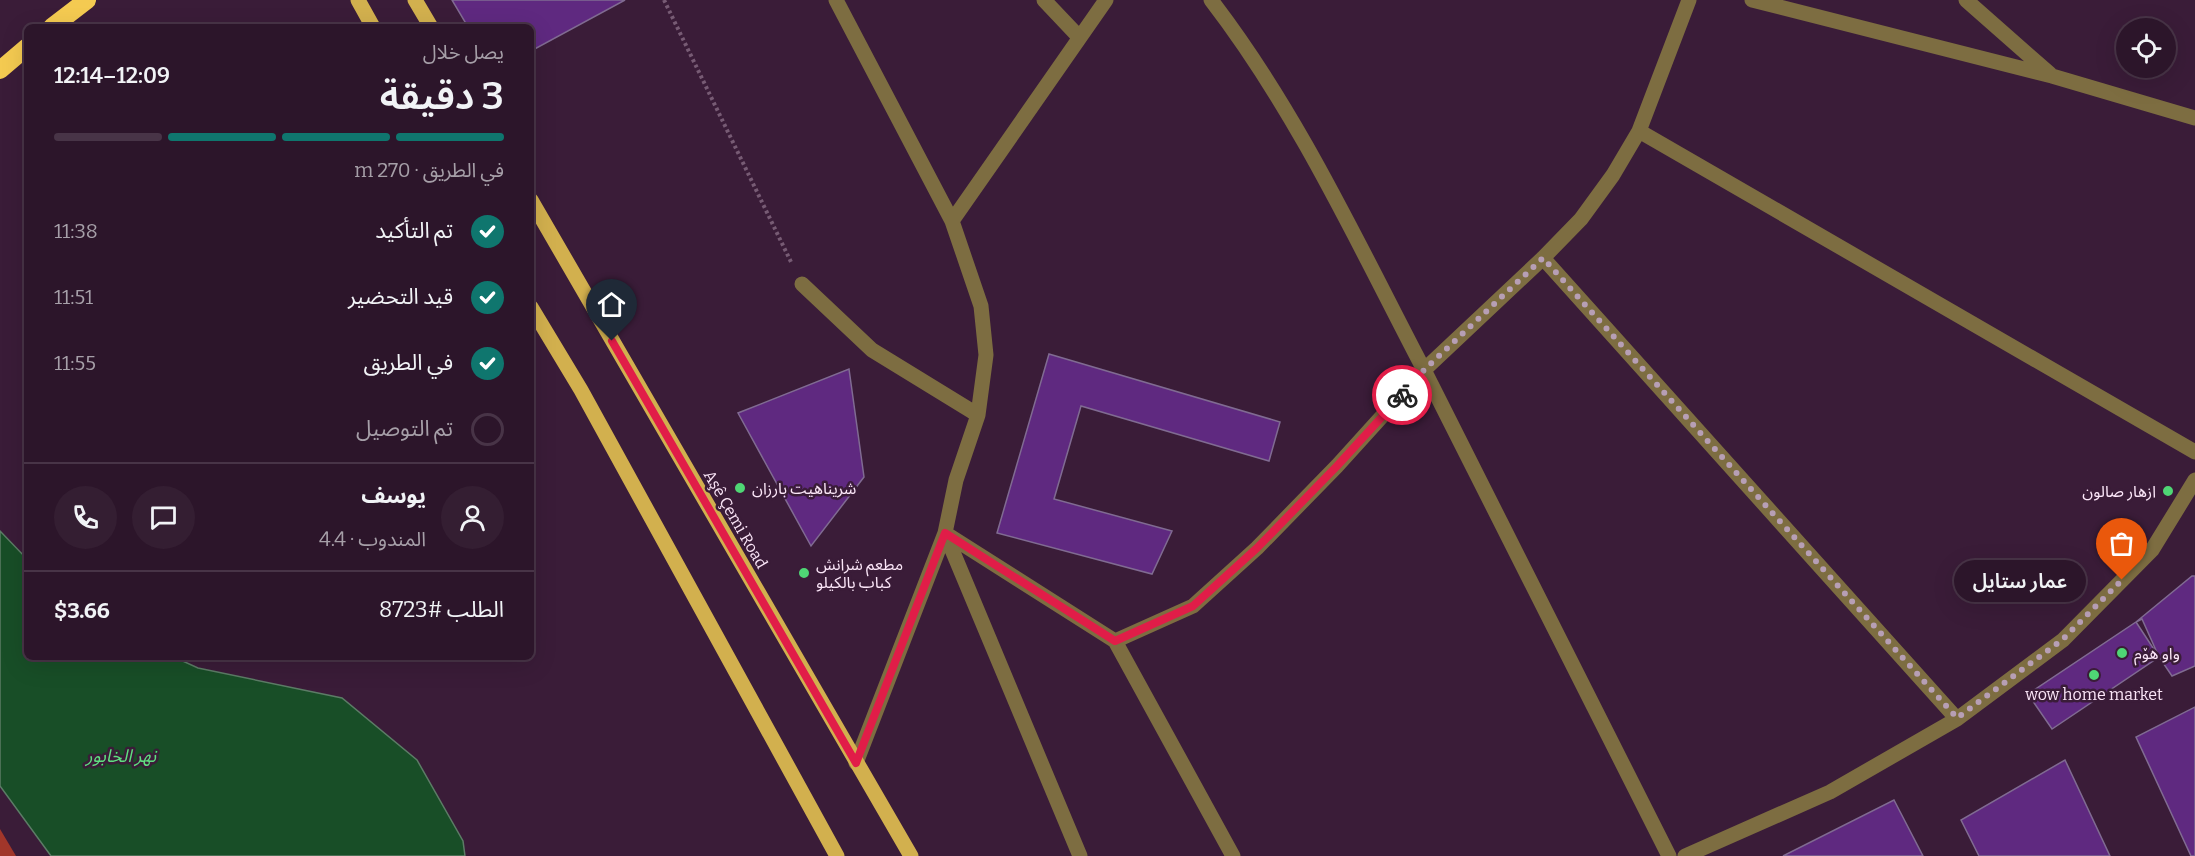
<!DOCTYPE html>
<html lang="ar">
<head>
<meta charset="utf-8">
<style>
  body { margin:0; font-family:Bitter,"Noto Sans Arabic",serif; background:#341e32; color:#f1f3f6; direction:rtl; height:100vh; display:flex; flex-direction:column; font-size:22px; white-space:nowrap }
  * { box-sizing:border-box; margin:0 }
  p { font-size:20px; color:#a69fa8 }
  .icon { flex:none; width:33px; height:33px; fill:none; stroke:currentColor; stroke-width:2; stroke-linecap:round; stroke-linejoin:round }
  .map { position:relative; flex:1; overflow:hidden; direction:ltr }
  .sheet { position:absolute; left:24px; top:24px; width:510px; height:636px; display:flex; flex-direction:column; background:#2c152a; border-radius:9px; box-shadow:0 6px 24px #0002,0 0 0 2px #483447; direction:rtl }
  .sheet>* { flex:none }
  .buttons { position:absolute; left:2116px; top:18px; display:grid; gap:12px }
  .buttons a { display:grid; place-items:center; width:60px; height:60px; border-radius:50%; background:#2c152a; box-shadow:0 6px 24px #0002,0 0 0 2px #483447; font-size:30px }
  .pin { position:absolute; display:grid; place-items:center; width:51px; height:51px; color:#fff; margin:-62px -26px; border-radius:50% 50% 50% 0; rotate:-45deg; box-shadow:0 0 6px #0007 }
  .pin .icon { rotate:45deg }
  .courier { position:absolute; display:grid; place-items:center; width:60px; height:60px; margin:-30px; border:4px solid #e11d48; border-radius:50%; background:#fff; color:#222; box-shadow:0 2px 8px #0007 }
  .bubble { position:absolute; height:42px; border-radius:21px; background:#2c152a; box-shadow:0 6px 24px #0002,0 0 0 2px #483447; font-size:20px; font-weight:600; line-height:42px; text-align:center; direction:rtl }
  .summary em { font-style:normal; font-weight:600 }
  .summary div { display:flex; flex-direction:column-reverse }
  .summary { display:flex; align-items:center; justify-content:space-between; height:102px; padding:0 30px }
  h1 { font-size:39px; font-weight:600; line-height:45px }
  .bar { display:grid; grid-template-columns:repeat(4,1fr); gap:9px 6px; align-content:center; height:72px; padding:0 30px }
  .bar i { height:8px; border-radius:4px; background:#483447 }
  .bar .active { background:#0f766e }
  .bar p { grid-column:span 4 }
  .line { display:flex; align-items:center; gap:15px; padding:0 30px; border-top:2px solid #483447 }
  .line div { flex:1 }
  .round { display:grid; place-items:center; flex:none; width:63px; height:63px; border-radius:32px; background:#341e32 }
  ol { padding:0 30px; list-style:none }
  li { display:flex; align-items:center; gap:18px; height:66px }
  li p { margin-inline-start:auto }
  li .icon { padding:6px; border-radius:50%; background:#0f766e; color:#fff; stroke-width:4 }
  li:last-child { color:#a69fa8 }
  li i { width:33px; height:33px; border:3px solid #483447; border-radius:50% }
  .map>svg:first-child { display:block }
</style>
</head>
<body>
<div class="map">
<svg width="2195" height="856" viewBox="0 0 2195 856">
  <rect width="100%" height="100%" fill="#3a1c38"/>
  <path fill="#a1362a" d="M 0,829 L 16,856 L 0,856 Z"/>
  <path fill="#184e27" stroke="#5c7c66" stroke-width="1.5" d="M 0,531 L 27,559 L 27,657 L 174,657 L 198,668 L 342,698 L 417,760 L 463,841 L 465,856 L 51,856 L 0,786 Z"/>
  <path fill="#5f2980" stroke="#806b92" stroke-width="1.5" d="M 452,0 L 625,0 L 531,51 L 531,27 L 468,27 Z
    M 1049,354 L 1280,422 L 1269,461 L 1081,406 L 1054,499 L 1172,531 L 1152,574 L 997,533 Z
    M 849,369 L 864,477 L 811,546 L 738,413 Z
    M 2192,576 L 2195,576 L 2195,666 L 2172,676 L 2159,657 L 2142,619 L 2136,622 Z
    M 2136,622 L 2159,657 L 2052,729 L 2028,694 Z
    M 2195,707 L 2195,856 L 2191,856 L 2136,737 Z
    M 2065,760 L 2110,856 L 1979,856 L 1961,820 Z
    M 1894,800 L 1923,856 L 1783,856 Z"/>
  <g fill="none" stroke-linecap="round" stroke-linejoin="round">
    <path stroke="#775b74" stroke-width="4" stroke-dasharray="3 3" stroke-linecap="butt" d="M 664,0 L 792,264"/>
    <path stroke="#7d6d41" stroke-width="15" d="M 836,0 L 952,221 L 981,306 L 986,355 L 978,415 L 956,480 L 945,533 L 856,763
      M 1044,0 L 1079,37
      M 1211,0 C 1298,113 1358,244 1424,370 L 1337,466 L 1257,548 L 1193,606 L 1115,641 L 1233,856
      M 1752,0 L 2052,76 L 2195,118
      M 1966,0 L 2050,74
      M 1639,131 L 2195,452
      M 952,221 L 1106,0
      M 1543,258 L 1957,719
      M 802,284 L 872,350 L 978,415
      M 945,533 L 1080,856
      M 945,533 L 1115,641
      M 1669,856 L 1424,370 L 1543,258 L 1581,219 L 1613,175 L 1639,131 L 1689,0
      M 1685,856 L 1830,792 L 1957,719 L 2063,640 L 2152,550 L 2195,480"/>
    <path stroke="#d2b04e" stroke-width="15" d="M 358,0 L 373,27
      M 415,0 L 431,27
      M 531,200 L 911,856
      M 531,307 L 581,390 L 837,856"/>
    <path stroke="#f4ca51" stroke-width="18" d="M 52,27 L 87,0
      M 0,70 L 27,47"/>
  </g>
  <g fill="none" stroke-linecap="round" stroke-linejoin="round">
    <path stroke="#b79fb5" stroke-width="6" stroke-dasharray="0 10.8" d="M 1402,395 L 1424,370 L 1543,258 L 1957,718 L 2062,640 L 2122,580"/>
    <path stroke="#e11d48" stroke-width="8" d="M 612,341 L 856,763 L 945,533 L 1115,641 L 1193,606 L 1257,548 L 1337,466 L 1402,395"/>
  </g>
  <g fill="#4fd675" stroke="#3a1c38" stroke-width="2">
    <circle cx="740" cy="488" r="6"/>
    <circle cx="2168" cy="491" r="6"/>
    <circle cx="804" cy="573" r="6"/>
    <circle cx="2122" cy="653" r="6"/>
    <circle cx="2094" cy="675" r="6"/>
  </g>
  <g text-anchor="middle" stroke-width="5" stroke-linejoin="round" paint-order="stroke">
    <g font-size="16" fill="#fbe6f8" stroke="#3a1c38" text-anchor="start">
      <text x="752" y="494">شريناهيت بارزان</text>
      <text x="2156" y="497" text-anchor="end">ازهار صالون</text>
      <text x="816" y="570">مطعم شرانش<tspan x="816" dy="18">كباب بالكيلو</tspan></text>
      <text x="2134" y="659">واو هۆم</text>
      <text x="2094" y="700" text-anchor="middle">wow home market</text>
    </g>
    <g font-size="16" fill="#fbe6f8" stroke="#3a1c38">
      <text transform="translate(736 519) rotate(60)" y="6">Aşê Çemi Road</text>
    </g>
    <g font-size="18" font-style="italic" fill="#5fdf80" stroke="#3a1c38">
      <text x="121" y="762">نهر الخابور</text>
    </g>
  </g>
</svg>
<div class="buttons">
<a><svg class="icon" aria-label="locate" viewBox="0 0 24 24"><circle cx="12" cy="12" r="6"/><path d="M12 2v4M12 18v4M2 12h4M18 12h4"/></svg></a>
</div>
<div class="pin" style="left:2122px;top:580px;background:#ea580c"><svg class="icon" aria-label="bag" viewBox="0 0 24 24"><path d="M5 8h14l-1 12H6zM9 8a3 3 0 0 1 6 0"/></svg></div>
<div class="pin" style="left:612px;top:341px;background:#1f2937"><svg class="icon" aria-label="home" viewBox="0 0 24 24"><path d="M3 11l9-7 9 7M6 9v11h12V9"/></svg></div>
<div class="courier" style="left:1402px;top:395px"><svg class="icon" aria-label="bike" viewBox="0 0 24 24"><circle cx="6" cy="16" r="4"/><circle cx="18" cy="16" r="4"/><path d="M6 16l4-8h5l3 8M10 8l3 8H6M13 5h3"/></svg></div>
<div class="bubble" style="left:1954px;top:560px;width:132px">عمار ستایل</div>
<section class="sheet">
<div class="summary"><div><h1>3 دقيقة</h1><p>يصل خلال</p></div><em>12:09–12:14</em></div>
<div class="bar"><i class="active"></i><i class="active"></i><i class="active"></i><i></i><p>في الطريق · 270 m</p></div>
<ol>
<li><svg class="icon" aria-label="check" viewBox="0 0 24 24"><path d="M5 12l5 5 9-10"/></svg>تم التأكيد<p>11:38</p></li>
<li><svg class="icon" aria-label="check" viewBox="0 0 24 24"><path d="M5 12l5 5 9-10"/></svg>قيد التحضير<p>11:51</p></li>
<li><svg class="icon" aria-label="check" viewBox="0 0 24 24"><path d="M5 12l5 5 9-10"/></svg>في الطريق<p>11:55</p></li>
<li><i></i>تم التوصيل</li>
</ol>
<div class="line" style="height:108px"><a class="round"><svg class="icon" aria-label="person" viewBox="0 0 24 24"><circle cx="12" cy="8" r="4"/><path d="M4 21q1-7 8-7t8 7"/></svg></a><div><b>يوسف</b><p>المندوب · 4.4</p></div><a class="round"><svg class="icon" aria-label="chat" viewBox="0 0 24 24"><path d="M4 5h16v11H9l-5 4z"/></svg></a><a class="round"><svg class="icon" aria-label="phone" viewBox="0 0 24 24"><path d="M5 4h4l2 5-3 2q2 4 5 5l2-3 5 2v4C11 20 4 13 5 4z"/></svg></a></div>
<div class="line" style="height:78px"><div>الطلب #8723</div><b>$3.66</b></div>
</section>
</div>
</body>
</html>
